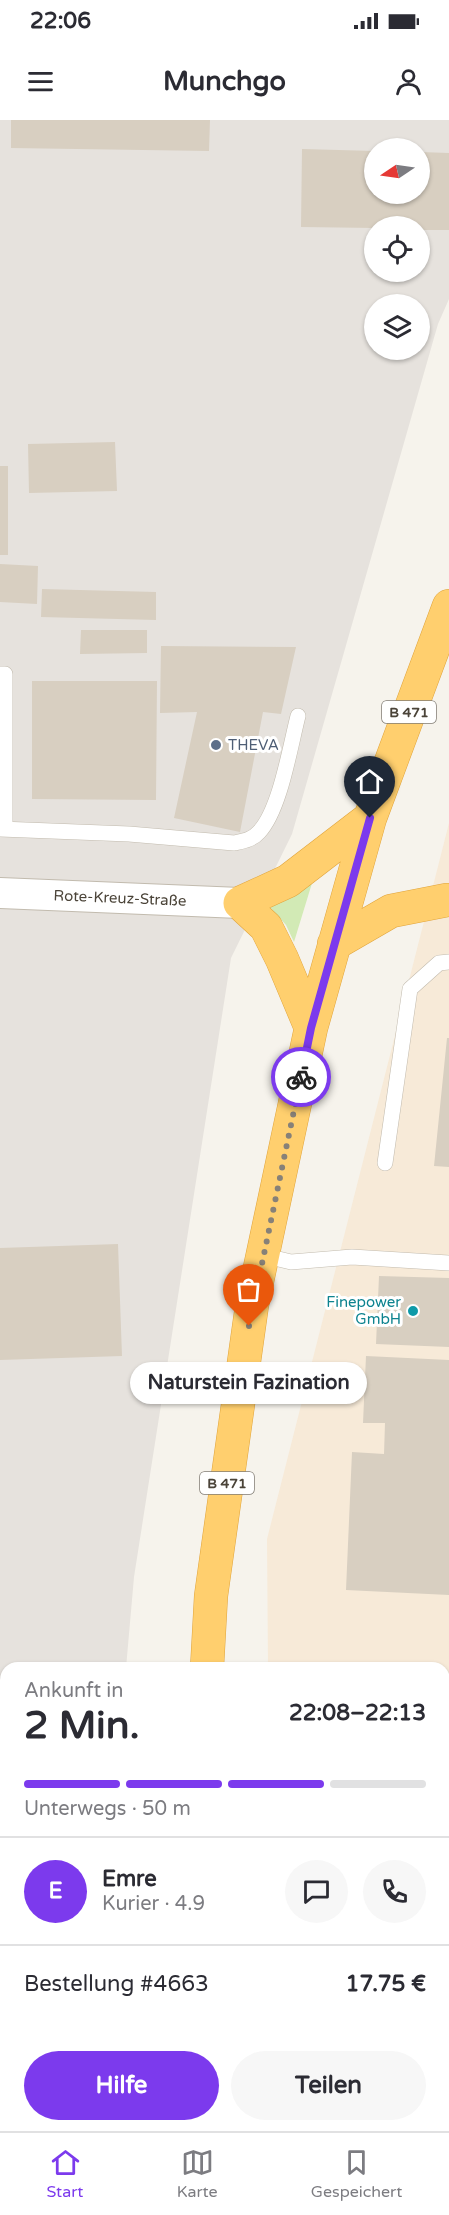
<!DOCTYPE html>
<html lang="de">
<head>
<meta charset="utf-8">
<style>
  body { margin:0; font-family:"Varela Round",sans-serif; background:#f7f7f7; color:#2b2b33; height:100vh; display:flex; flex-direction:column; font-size:22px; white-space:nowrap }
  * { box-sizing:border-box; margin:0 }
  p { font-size:20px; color:#7c7c81 }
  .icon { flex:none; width:33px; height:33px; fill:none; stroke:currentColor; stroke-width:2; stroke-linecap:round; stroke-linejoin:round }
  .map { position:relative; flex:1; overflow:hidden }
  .panel { position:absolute; left:0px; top:1542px; width:450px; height:470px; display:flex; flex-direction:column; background:#fff; border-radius:18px 18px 0 0; box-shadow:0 2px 4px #0004 }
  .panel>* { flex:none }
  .needle { width:39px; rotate:257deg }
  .tools { position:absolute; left:364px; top:18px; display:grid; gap:12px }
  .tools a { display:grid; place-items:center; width:66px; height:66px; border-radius:50%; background:#fff; box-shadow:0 2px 4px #0004; font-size:30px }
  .pin { position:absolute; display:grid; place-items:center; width:51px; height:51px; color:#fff; margin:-62px -26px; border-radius:50% 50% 50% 0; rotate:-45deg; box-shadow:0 0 6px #0007 }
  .pin .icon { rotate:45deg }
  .courier { position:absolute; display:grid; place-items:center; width:60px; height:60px; margin:-30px; border:4px solid #7c3aed; border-radius:50%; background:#fff; color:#222; box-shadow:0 2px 8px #0007 }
  .bubble { position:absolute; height:42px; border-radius:21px; background:#fff; box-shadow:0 2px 4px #0004; font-size:20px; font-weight:800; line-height:42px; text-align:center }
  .head em { font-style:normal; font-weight:800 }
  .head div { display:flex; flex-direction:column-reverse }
  .head { display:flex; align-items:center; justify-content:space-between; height:102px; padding:0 24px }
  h1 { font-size:39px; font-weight:800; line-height:45px }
  .bar { display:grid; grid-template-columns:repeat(4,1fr); gap:9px 6px; align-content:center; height:72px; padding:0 24px }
  .bar i { height:8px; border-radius:4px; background:#e1e1e2 }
  .bar .on { background:#7c3aed }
  .bar p { grid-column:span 4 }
  .line { display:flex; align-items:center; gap:15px; padding:0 24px; border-top:2px solid #e1e1e2 }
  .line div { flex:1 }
  .round { display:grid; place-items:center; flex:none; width:63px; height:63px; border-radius:32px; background:#f7f7f7 }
  .cta { display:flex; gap:12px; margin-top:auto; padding:12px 24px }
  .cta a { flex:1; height:69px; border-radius:36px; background:#7c3aed; color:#fff; font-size:24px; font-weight:800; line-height:69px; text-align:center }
  .cta a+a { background:#f7f7f7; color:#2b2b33 }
  .status { display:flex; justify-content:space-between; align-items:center; height:42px; padding:0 30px; background:#fff; direction:ltr }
  .status svg { height:16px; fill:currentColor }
  header { display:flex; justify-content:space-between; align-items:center; height:78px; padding:0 24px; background:#fff; font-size:27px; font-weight:800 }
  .tabs { display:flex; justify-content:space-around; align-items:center; height:84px; border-top:2px solid #e1e1e2; background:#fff; font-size:16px; color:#7c7c81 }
  .tabs a { display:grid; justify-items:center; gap:3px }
  .tabs .on { color:#7c3aed }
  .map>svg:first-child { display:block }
</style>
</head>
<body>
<div class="status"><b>22:06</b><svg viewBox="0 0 49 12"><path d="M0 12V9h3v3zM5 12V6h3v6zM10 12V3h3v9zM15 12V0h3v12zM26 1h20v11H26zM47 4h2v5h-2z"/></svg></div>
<header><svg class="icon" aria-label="menu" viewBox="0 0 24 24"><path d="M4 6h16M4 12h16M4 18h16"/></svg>Munchgo<svg class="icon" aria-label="person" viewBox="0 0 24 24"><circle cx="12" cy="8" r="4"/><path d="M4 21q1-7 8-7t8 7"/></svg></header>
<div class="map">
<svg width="449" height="2011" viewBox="0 0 449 2011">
  <rect width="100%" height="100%" fill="#f6f3ec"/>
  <path fill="#f7ead8" d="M 449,703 L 449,1910 L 444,1909 L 444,1548 L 268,1548 L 267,1419 Z"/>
  <path fill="#e6e2dd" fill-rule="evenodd" d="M 0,0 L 449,0 L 449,179 L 438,204 L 292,714 L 231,838 L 134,1457 L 126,1548 L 6,1548 L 6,1862 L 0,1862 ZM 375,28 L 420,28 L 420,74 L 375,74 ZM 375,106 L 420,106 L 420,152 L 375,152 ZM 375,184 L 420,184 L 420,230 L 375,230 Z"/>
  <path fill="#d2eab5" d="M 316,750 L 294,822 L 286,805 L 269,786 Z"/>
  <path fill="#d8cfc1" d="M 11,0 L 210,0 L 209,31 L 11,28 Z
    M 302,29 L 375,31 L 375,74 L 420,74 L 420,32 L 449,33 L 449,110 L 420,110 L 420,106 L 375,106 L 375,108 L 301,107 Z
    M 115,322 L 117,371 L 29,373 L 28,324 Z
    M 0,346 L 8,346 L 8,435 L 0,435 Z
    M 0,444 L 38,446 L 37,484 L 0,482 Z
    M 42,469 L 156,472 L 156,500 L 41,497 Z
    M 81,510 L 147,510 L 147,533 L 80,534 Z
    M 161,526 L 296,527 L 281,594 L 263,592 L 240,712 L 174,698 L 197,592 L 160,593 Z
    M 32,561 L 157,561 L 156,680 L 32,679 Z
    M 447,918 L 449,918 L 449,1047 L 434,1046 Z
    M 118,1124 L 122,1236 L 0,1240 L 0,1128 Z
    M 379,1156 L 449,1158 L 449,1227 L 376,1224 Z
    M 366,1236 L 449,1240 L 449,1475 L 346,1470 L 352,1332 L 384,1334 L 385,1303 L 363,1303 Z
    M 444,1693 L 449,1693 L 449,1791 L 444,1791 Z"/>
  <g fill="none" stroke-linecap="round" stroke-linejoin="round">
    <defs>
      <path id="lane" d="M 0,554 L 5,554 L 5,709
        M 0,709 L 129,714 L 234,723 C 243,721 252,720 259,712 C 280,690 290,627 298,596
        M 385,1043 L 410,869 L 439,843 L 449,842
        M 262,1135 L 291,1142 L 352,1137 L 449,1143
        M 444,1561 L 449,1561"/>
      <g id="street">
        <path id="s1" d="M 0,773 L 240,783"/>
        <path d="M 0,1996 L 6,1996"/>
      </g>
      <path id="secondary" d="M 444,1999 L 449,1999
        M 348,2011 L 355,2006"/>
      <path id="primary" d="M 202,2006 L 202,2011"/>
      <path id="highway" d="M 334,824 L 391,791 L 447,780
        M 311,908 L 282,839 L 266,807 L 240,783 L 288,761 L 370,698
        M 207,1548 L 211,1476 L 252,1185 L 311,908 L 370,698 L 449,486"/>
    </defs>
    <use href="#lane" stroke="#c2bbae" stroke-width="16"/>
    <use href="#street" stroke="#c2bbae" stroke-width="32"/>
    <use href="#secondary" stroke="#d6c79b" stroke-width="34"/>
    <use href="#primary" stroke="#e6c16a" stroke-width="34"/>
    <use href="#highway" stroke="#e0a43c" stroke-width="34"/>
    <use href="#lane" stroke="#fff" stroke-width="15"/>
    <use href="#street" stroke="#fff" stroke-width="30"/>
    <use href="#secondary" stroke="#fff3cd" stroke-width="33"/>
    <use href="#primary" stroke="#ffe39c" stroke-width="33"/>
    <use href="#highway" stroke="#ffcf6e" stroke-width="33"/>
  </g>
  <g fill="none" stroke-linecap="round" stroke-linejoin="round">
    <path stroke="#878178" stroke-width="6" stroke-dasharray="0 10.8" d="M 249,1206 L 301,957"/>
    <path stroke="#7c3aed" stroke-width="8" d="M 301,957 L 311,908 L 370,698"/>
  </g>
  <circle fill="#5c6f8a" stroke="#fff" stroke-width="2" cx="216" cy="625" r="6"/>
  <circle fill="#0f9aa8" stroke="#fff" stroke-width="2" cx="413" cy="1191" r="6"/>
  <g text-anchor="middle" stroke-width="6" stroke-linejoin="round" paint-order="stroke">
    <g fill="#fff" stroke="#817c74" stroke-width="1.5">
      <rect x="382" y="581" width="54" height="22" rx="4.5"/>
      <rect x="200" y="1352" width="54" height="22" rx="4.5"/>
    </g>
    <g font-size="14" font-weight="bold" fill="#4b4439">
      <text x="409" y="597">B 471</text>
      <text x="227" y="1368">B 471</text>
    </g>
    <g font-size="15" fill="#4e5e75" stroke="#fff" text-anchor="start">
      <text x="228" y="630">THEVA</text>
    </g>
    <g font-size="15" fill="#4b4439" stroke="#fff">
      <text dy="5" stroke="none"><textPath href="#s1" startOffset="120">Rote-Kreuz-Straße</textPath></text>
    </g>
    <g font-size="15" fill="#0d838f" stroke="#fff" text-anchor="end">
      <text x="401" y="1187">Finepower<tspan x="401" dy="17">GmbH</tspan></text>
    </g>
  </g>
</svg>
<div class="tools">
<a><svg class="needle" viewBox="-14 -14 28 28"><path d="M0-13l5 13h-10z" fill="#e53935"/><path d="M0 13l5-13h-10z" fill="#7c7c81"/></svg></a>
<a><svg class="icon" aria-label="locate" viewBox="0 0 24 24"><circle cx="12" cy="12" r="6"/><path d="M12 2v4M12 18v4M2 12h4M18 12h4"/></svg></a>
<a><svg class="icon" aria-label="layers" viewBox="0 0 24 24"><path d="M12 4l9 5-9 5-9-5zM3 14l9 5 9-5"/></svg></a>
</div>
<div class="pin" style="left:249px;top:1206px;background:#ea580c"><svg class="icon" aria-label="bag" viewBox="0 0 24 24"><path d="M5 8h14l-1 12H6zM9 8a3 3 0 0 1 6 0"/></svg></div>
<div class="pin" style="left:370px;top:698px;background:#1f2937"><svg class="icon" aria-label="home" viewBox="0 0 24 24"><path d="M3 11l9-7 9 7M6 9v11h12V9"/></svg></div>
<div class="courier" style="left:301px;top:957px"><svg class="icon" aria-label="bike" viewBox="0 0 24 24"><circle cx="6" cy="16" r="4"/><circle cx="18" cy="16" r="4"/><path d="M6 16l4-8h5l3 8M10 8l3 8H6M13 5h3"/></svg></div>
<div class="bubble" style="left:130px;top:1242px;width:237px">Naturstein Fazination</div>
<section class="panel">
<div class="head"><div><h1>2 Min.</h1><p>Ankunft in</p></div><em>22:08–22:13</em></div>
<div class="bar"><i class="on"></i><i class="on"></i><i class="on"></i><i></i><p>Unterwegs · 50 m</p></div>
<div class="line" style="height:108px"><b class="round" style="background:#7c3aed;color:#fff">E</b><div><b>Emre</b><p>Kurier · 4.9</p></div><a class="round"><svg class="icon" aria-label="chat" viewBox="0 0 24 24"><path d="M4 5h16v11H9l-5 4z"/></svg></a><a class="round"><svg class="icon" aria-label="phone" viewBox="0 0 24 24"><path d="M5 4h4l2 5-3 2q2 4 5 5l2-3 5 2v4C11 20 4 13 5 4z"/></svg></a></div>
<div class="line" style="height:78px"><div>Bestellung #4663</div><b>17.75 €</b></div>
<div class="cta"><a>Hilfe</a><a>Teilen</a></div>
</section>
</div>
<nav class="tabs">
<a class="on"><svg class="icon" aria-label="home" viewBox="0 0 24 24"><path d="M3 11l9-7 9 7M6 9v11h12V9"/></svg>Start</a>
<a><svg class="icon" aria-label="map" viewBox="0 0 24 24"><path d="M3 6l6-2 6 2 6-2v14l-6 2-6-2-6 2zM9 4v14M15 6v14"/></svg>Karte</a>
<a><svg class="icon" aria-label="saved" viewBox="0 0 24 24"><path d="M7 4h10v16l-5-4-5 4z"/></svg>Gespeichert</a>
</nav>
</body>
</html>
